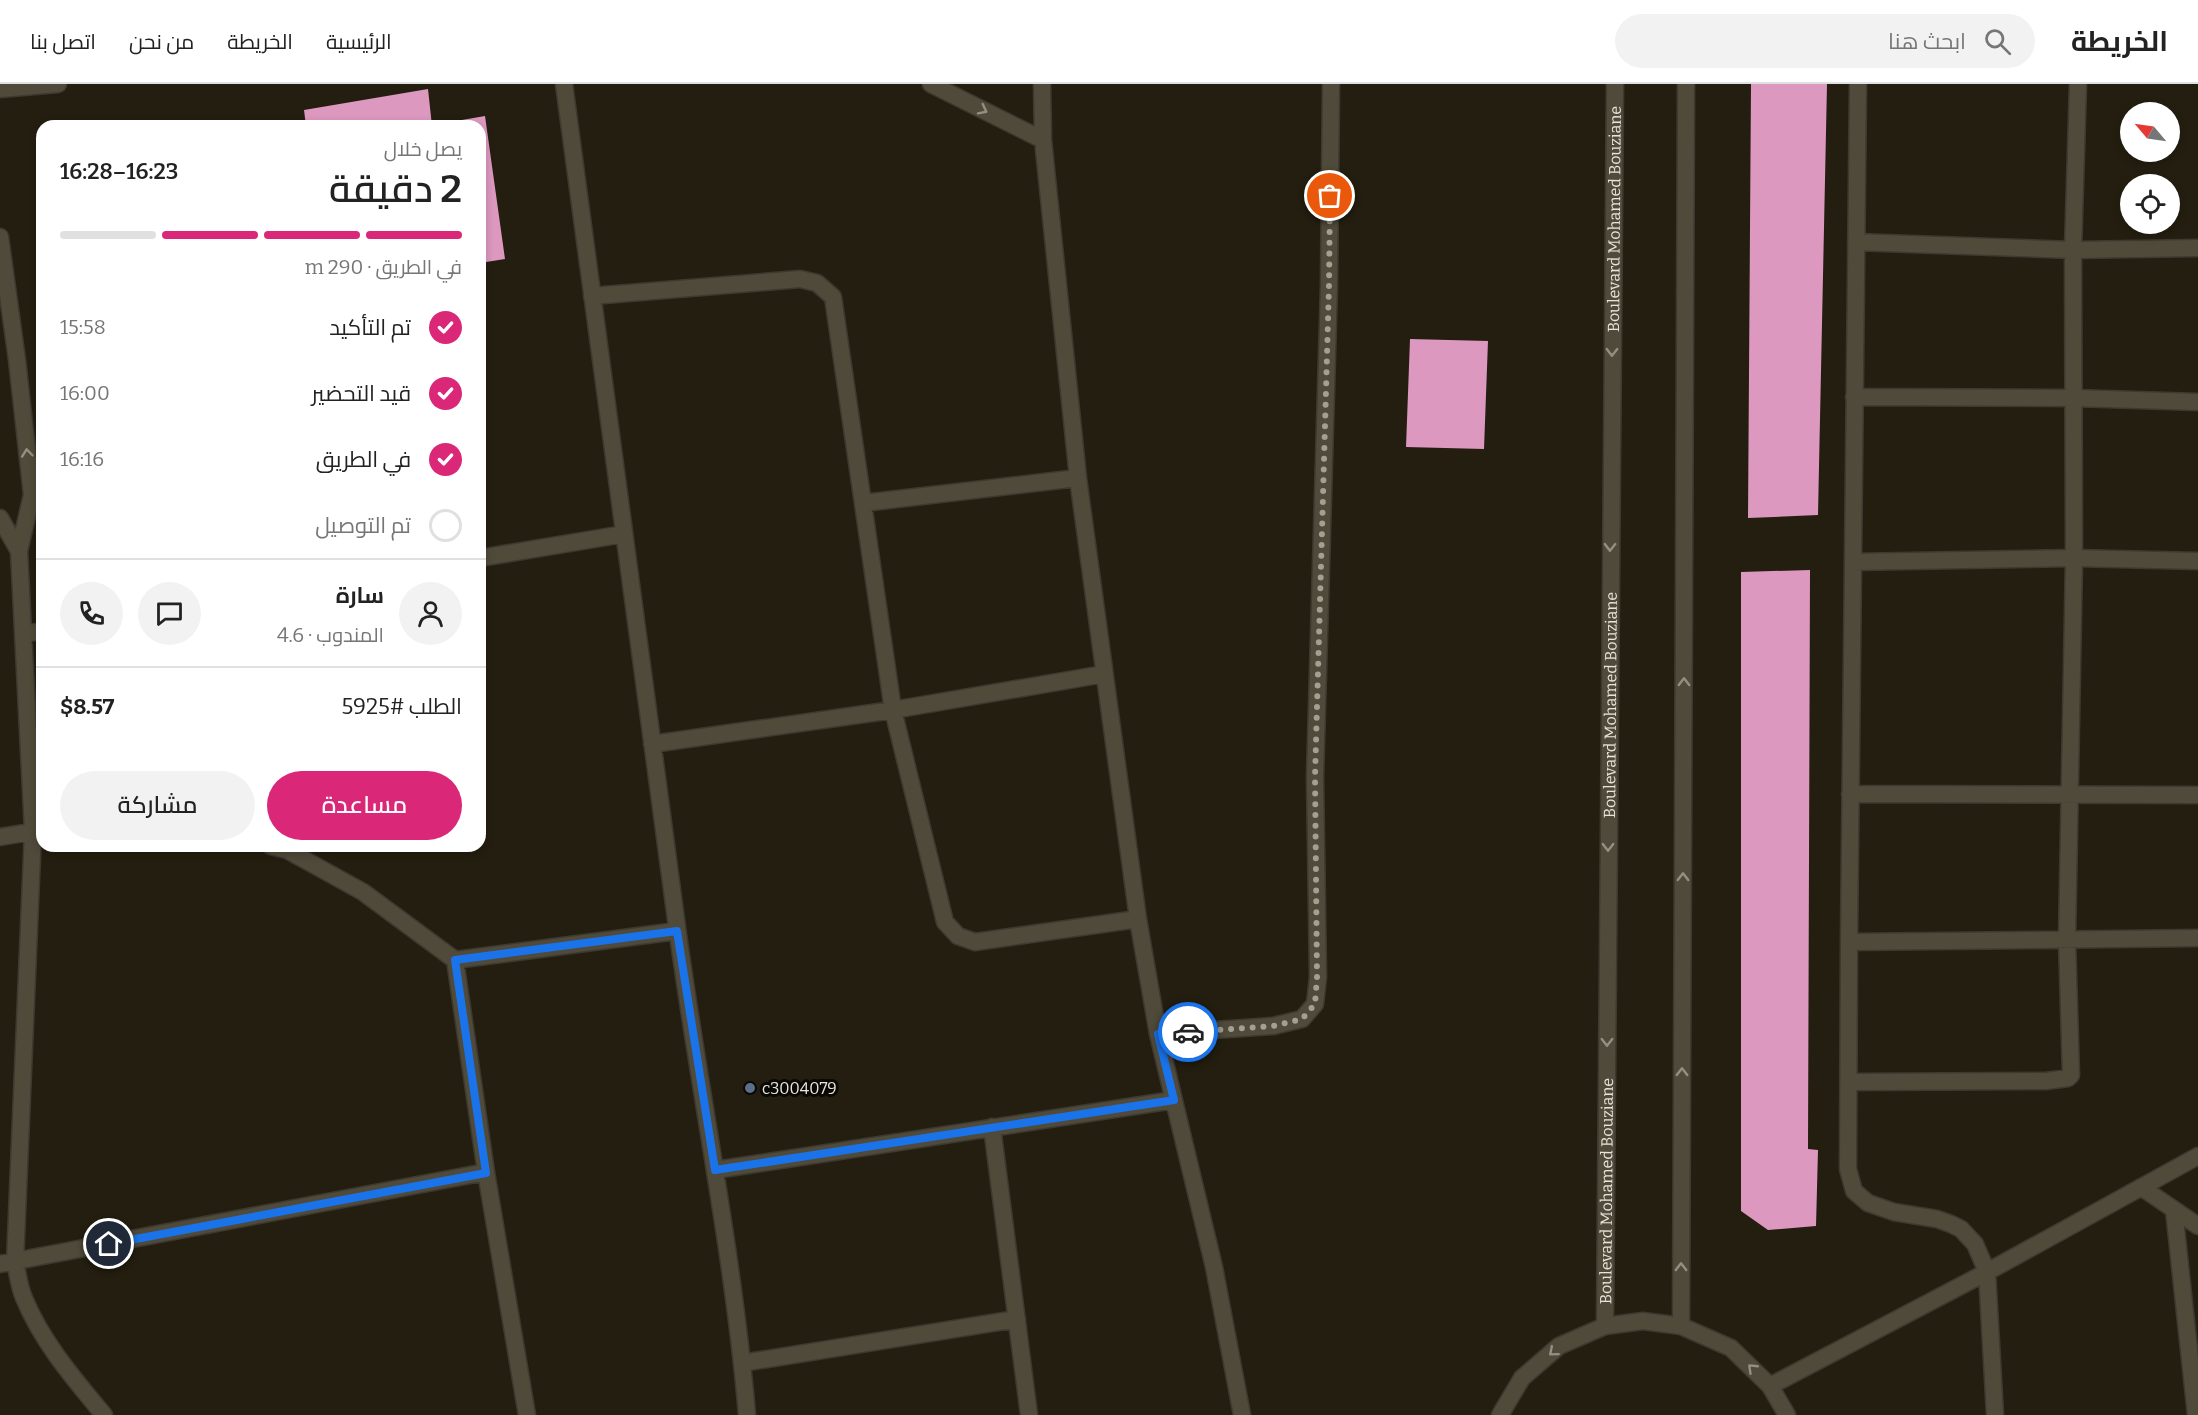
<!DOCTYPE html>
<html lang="ar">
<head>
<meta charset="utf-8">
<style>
  body { margin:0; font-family:Bitter,Cairo,serif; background:#f2f2f2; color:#222; direction:rtl; height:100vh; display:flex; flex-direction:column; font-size:22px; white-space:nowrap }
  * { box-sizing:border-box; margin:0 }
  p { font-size:20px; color:#767676 }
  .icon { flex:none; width:33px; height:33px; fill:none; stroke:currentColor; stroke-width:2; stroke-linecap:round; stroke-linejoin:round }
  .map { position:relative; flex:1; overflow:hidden; direction:ltr }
  .side { position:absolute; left:36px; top:36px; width:450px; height:732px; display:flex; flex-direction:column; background:#fff; border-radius:18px; box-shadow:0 3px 9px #0003; direction:rtl }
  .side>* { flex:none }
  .needle { width:39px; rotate:299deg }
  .tools { position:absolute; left:2120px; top:18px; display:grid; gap:12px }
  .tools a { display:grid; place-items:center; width:60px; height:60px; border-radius:50%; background:#fff; box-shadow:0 3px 9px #0003; font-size:30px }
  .pin { position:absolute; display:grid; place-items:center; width:51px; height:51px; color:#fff; margin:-26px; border:3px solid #fff; border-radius:50%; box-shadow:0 2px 6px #0007 }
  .courier { position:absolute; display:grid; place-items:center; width:60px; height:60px; margin:-30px; border:4px solid #1a73e8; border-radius:50%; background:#fff; color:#222; box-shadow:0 2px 8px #0007 }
  .headline em { font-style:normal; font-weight:600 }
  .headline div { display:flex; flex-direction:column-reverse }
  .headline { display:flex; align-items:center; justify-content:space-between; height:102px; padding:0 24px }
  h1 { font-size:39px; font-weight:600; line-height:45px }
  .bar { display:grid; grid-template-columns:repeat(4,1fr); gap:9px 6px; align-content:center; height:72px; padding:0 24px }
  .bar i { height:8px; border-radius:4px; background:#e0e0e0 }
  .bar .current { background:#db2777 }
  .bar p { grid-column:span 4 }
  .line { display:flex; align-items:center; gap:15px; padding:0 24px; border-top:2px solid #e0e0e0 }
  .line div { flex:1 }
  .round { display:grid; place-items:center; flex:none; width:63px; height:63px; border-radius:32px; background:#f2f2f2 }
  ol { padding:0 24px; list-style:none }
  li { display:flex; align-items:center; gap:18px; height:66px }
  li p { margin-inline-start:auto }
  li .icon { padding:6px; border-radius:50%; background:#db2777; color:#fff; stroke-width:4 }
  li:last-child { color:#767676 }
  li i { width:33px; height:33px; border:3px solid #e0e0e0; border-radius:50% }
  .cta { display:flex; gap:12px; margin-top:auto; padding:12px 24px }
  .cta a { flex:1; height:69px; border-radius:36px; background:#db2777; color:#fff; font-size:24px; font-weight:600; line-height:69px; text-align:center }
  .cta a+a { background:#f2f2f2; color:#222 }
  header { display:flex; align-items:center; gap:36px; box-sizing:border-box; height:84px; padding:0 30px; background:#fff; border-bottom:2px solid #e0e0e0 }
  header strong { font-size:28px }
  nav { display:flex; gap:33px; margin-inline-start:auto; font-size:21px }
  .search { width:420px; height:54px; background:#f2f2f2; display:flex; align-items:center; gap:15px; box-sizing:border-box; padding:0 21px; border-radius:33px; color:#767676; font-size:22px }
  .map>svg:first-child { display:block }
</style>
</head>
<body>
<header>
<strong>الخريطة</strong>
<div class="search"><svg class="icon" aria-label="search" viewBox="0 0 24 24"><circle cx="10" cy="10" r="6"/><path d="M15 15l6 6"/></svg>ابحث هنا</div>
<nav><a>الرئيسية</a><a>الخريطة</a><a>من نحن</a><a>اتصل بنا</a></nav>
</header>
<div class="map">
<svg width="2198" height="1331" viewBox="0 0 2198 1331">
  <rect width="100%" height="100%" fill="#231e0f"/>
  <path fill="#dd98c0" d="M 1751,0 L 1827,0 L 1818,431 L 1748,434 Z
    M 428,5 L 432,42 L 306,42 L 304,26 Z
    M 485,32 L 505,175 L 480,179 L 480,42 L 433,41 Z
    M 1410,255 L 1488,257 L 1484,365 L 1406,363 Z
    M 1810,486 L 1808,1065 L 1818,1066 L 1816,1142 L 1768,1146 L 1741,1127 L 1741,488 Z"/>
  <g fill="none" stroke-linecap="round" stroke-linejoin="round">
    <defs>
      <path id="minor" d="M 564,0 C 600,281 637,562 677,843 C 699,1006 733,1167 747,1331
        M 931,0 L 1043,56
        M 1042,0 L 1043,56 L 1078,394 L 1138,835 L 1158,950 L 1214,1183 L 1242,1331
        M 1858,0 L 1849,858 L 1848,1085 L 1854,1107 L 1868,1119 L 1894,1128 L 1937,1135 L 1951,1140 L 1961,1145 L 1975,1160 L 1987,1188 L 1995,1331
        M 2078,0 L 2073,166 L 2074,474 L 2198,477
        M 0,5 L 58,0
        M 0,153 L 17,276 L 32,411 L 19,467 L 33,747 L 15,1178 C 18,1190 19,1203 24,1214 C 42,1258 74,1295 104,1331
        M 1856,158 L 2073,166 L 2198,164
        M 592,212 L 800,195 L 817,199 L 833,213 L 893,626 L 945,838 L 958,852 L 975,858 L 1138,835
        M 1854,313 L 2075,314 L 2198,318
        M 863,419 L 1078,394
        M 0,434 L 19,467
        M 480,474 L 624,450
        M 24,550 L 42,547
        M 652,660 L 893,626 L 1104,590
        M 1850,710 L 2198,711
        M 0,753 L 42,746
        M 271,762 L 287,766 L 363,808 L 455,876 L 677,847
        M 1849,858 L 2198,854
        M 455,876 L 486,1088 L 527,1331
        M 1158,950 L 1273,942 L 1302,935 L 1315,920 L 1318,893 L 1315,693 L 1329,201 L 1331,0
        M 1849,998 L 2046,997 L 2068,994 L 2071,991 L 2067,856 L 2074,474 L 1853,478
        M 992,1043 L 1029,1331
        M 715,1086 L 1174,1016
        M 2141,1103 L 2198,1142
        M 2174,1126 L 2196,1331
        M 0,1180 L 486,1088
        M 742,1279 L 1017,1235
        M 1770,1302 L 1987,1188 L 2198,1072"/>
      <g id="tertiary">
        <path id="s1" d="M 1605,1242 L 1615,0"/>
        <path d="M 1681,1242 L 1686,0"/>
        <path d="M 1500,1331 L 1522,1294 L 1559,1262 L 1605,1242 L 1643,1237 L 1681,1242 L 1731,1264 L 1770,1302 L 1787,1331"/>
      </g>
    </defs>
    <use href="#minor" stroke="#3d3830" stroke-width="19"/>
    <use href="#tertiary" stroke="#3d3830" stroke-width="19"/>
    <use href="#minor" stroke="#504a3a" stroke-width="16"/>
    <use href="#tertiary" stroke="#504a3a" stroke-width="16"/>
  </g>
  <defs><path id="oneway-chevron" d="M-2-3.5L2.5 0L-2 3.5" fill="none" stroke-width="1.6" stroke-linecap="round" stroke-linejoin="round" transform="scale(1.5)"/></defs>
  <g stroke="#948f82">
    <use href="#oneway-chevron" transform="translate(983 26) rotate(27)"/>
    <use href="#oneway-chevron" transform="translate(1612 268) rotate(91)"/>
    <use href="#oneway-chevron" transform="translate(27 369) rotate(-96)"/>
    <use href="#oneway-chevron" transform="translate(1610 463) rotate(91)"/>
    <use href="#oneway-chevron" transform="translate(1684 598) rotate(-90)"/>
    <use href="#oneway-chevron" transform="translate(1608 763) rotate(90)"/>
    <use href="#oneway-chevron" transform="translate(1683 793) rotate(-90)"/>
    <use href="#oneway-chevron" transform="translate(1607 958) rotate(90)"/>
    <use href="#oneway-chevron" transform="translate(1682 988) rotate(-90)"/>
    <use href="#oneway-chevron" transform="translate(1681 1183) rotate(-90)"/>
    <use href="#oneway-chevron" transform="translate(1553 1268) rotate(140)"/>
    <use href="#oneway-chevron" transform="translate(1752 1284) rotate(-136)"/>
  </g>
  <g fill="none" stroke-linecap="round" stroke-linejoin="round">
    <path stroke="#a39f93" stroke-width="6" stroke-dasharray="0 10.8" d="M 1188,948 L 1273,942 L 1302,935 L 1315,920 L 1317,893 L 1315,693 L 1329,201 L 1330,112"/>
    <path stroke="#1a73e8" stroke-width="8" d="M 109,1160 L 486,1089 L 455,876 L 677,847 L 715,1086 L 1174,1016 L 1158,950 L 1188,948"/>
  </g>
  <circle fill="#5c6f8a" stroke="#0a0804" stroke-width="2" cx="750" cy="1004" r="6"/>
  <g text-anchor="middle" stroke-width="6" stroke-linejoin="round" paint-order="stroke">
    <g font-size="16" fill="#e8e4da" stroke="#0a0804">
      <text dy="6" stroke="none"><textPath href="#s1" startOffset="1107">Boulevard Mohamed Bouziane</textPath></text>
      <text dy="6" stroke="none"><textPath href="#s1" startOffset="621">Boulevard Mohamed Bouziane</textPath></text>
      <text dy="6" stroke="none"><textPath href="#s1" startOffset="135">Boulevard Mohamed Bouziane</textPath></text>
    </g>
    <g font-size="16" fill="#e8e4da" stroke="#0a0804" text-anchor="start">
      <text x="762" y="1010">c3004079</text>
    </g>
  </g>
</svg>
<div class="tools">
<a><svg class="needle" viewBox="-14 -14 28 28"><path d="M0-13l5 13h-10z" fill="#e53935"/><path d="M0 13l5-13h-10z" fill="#767676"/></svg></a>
<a><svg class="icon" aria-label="locate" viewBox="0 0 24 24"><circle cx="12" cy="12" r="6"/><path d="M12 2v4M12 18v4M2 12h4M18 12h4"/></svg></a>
</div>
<div class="pin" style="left:1330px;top:112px;background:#ea580c"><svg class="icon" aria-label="bag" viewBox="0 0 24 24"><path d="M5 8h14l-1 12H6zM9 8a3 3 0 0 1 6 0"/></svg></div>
<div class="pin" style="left:109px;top:1160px;background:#1f2937"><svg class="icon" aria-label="home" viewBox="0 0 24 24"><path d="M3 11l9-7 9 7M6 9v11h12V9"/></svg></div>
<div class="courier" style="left:1188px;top:948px"><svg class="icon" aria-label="car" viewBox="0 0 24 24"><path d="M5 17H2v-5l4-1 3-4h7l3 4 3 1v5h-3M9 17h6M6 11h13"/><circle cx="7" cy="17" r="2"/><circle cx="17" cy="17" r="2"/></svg></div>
<section class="side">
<div class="headline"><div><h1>2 دقيقة</h1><p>يصل خلال</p></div><em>16:23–16:28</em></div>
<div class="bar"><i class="current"></i><i class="current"></i><i class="current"></i><i></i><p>في الطريق · 290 m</p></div>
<ol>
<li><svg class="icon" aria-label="check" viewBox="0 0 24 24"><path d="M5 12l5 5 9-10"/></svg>تم التأكيد<p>15:58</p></li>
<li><svg class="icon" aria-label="check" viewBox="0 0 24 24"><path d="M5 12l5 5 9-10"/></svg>قيد التحضير<p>16:00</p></li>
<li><svg class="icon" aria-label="check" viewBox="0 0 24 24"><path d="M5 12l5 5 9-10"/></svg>في الطريق<p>16:16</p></li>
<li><i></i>تم التوصيل</li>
</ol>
<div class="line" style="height:108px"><a class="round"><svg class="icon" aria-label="person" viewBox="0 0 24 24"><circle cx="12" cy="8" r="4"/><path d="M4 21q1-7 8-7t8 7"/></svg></a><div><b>سارة</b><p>المندوب · 4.6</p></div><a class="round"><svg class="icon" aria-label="chat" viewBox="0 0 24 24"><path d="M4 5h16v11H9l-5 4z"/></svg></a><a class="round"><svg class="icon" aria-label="phone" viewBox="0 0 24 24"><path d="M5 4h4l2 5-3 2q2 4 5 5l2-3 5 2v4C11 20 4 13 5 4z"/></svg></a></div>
<div class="line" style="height:78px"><div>الطلب #5925</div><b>$8.57</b></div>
<div class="cta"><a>مساعدة</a><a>مشاركة</a></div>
</section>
</div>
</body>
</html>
